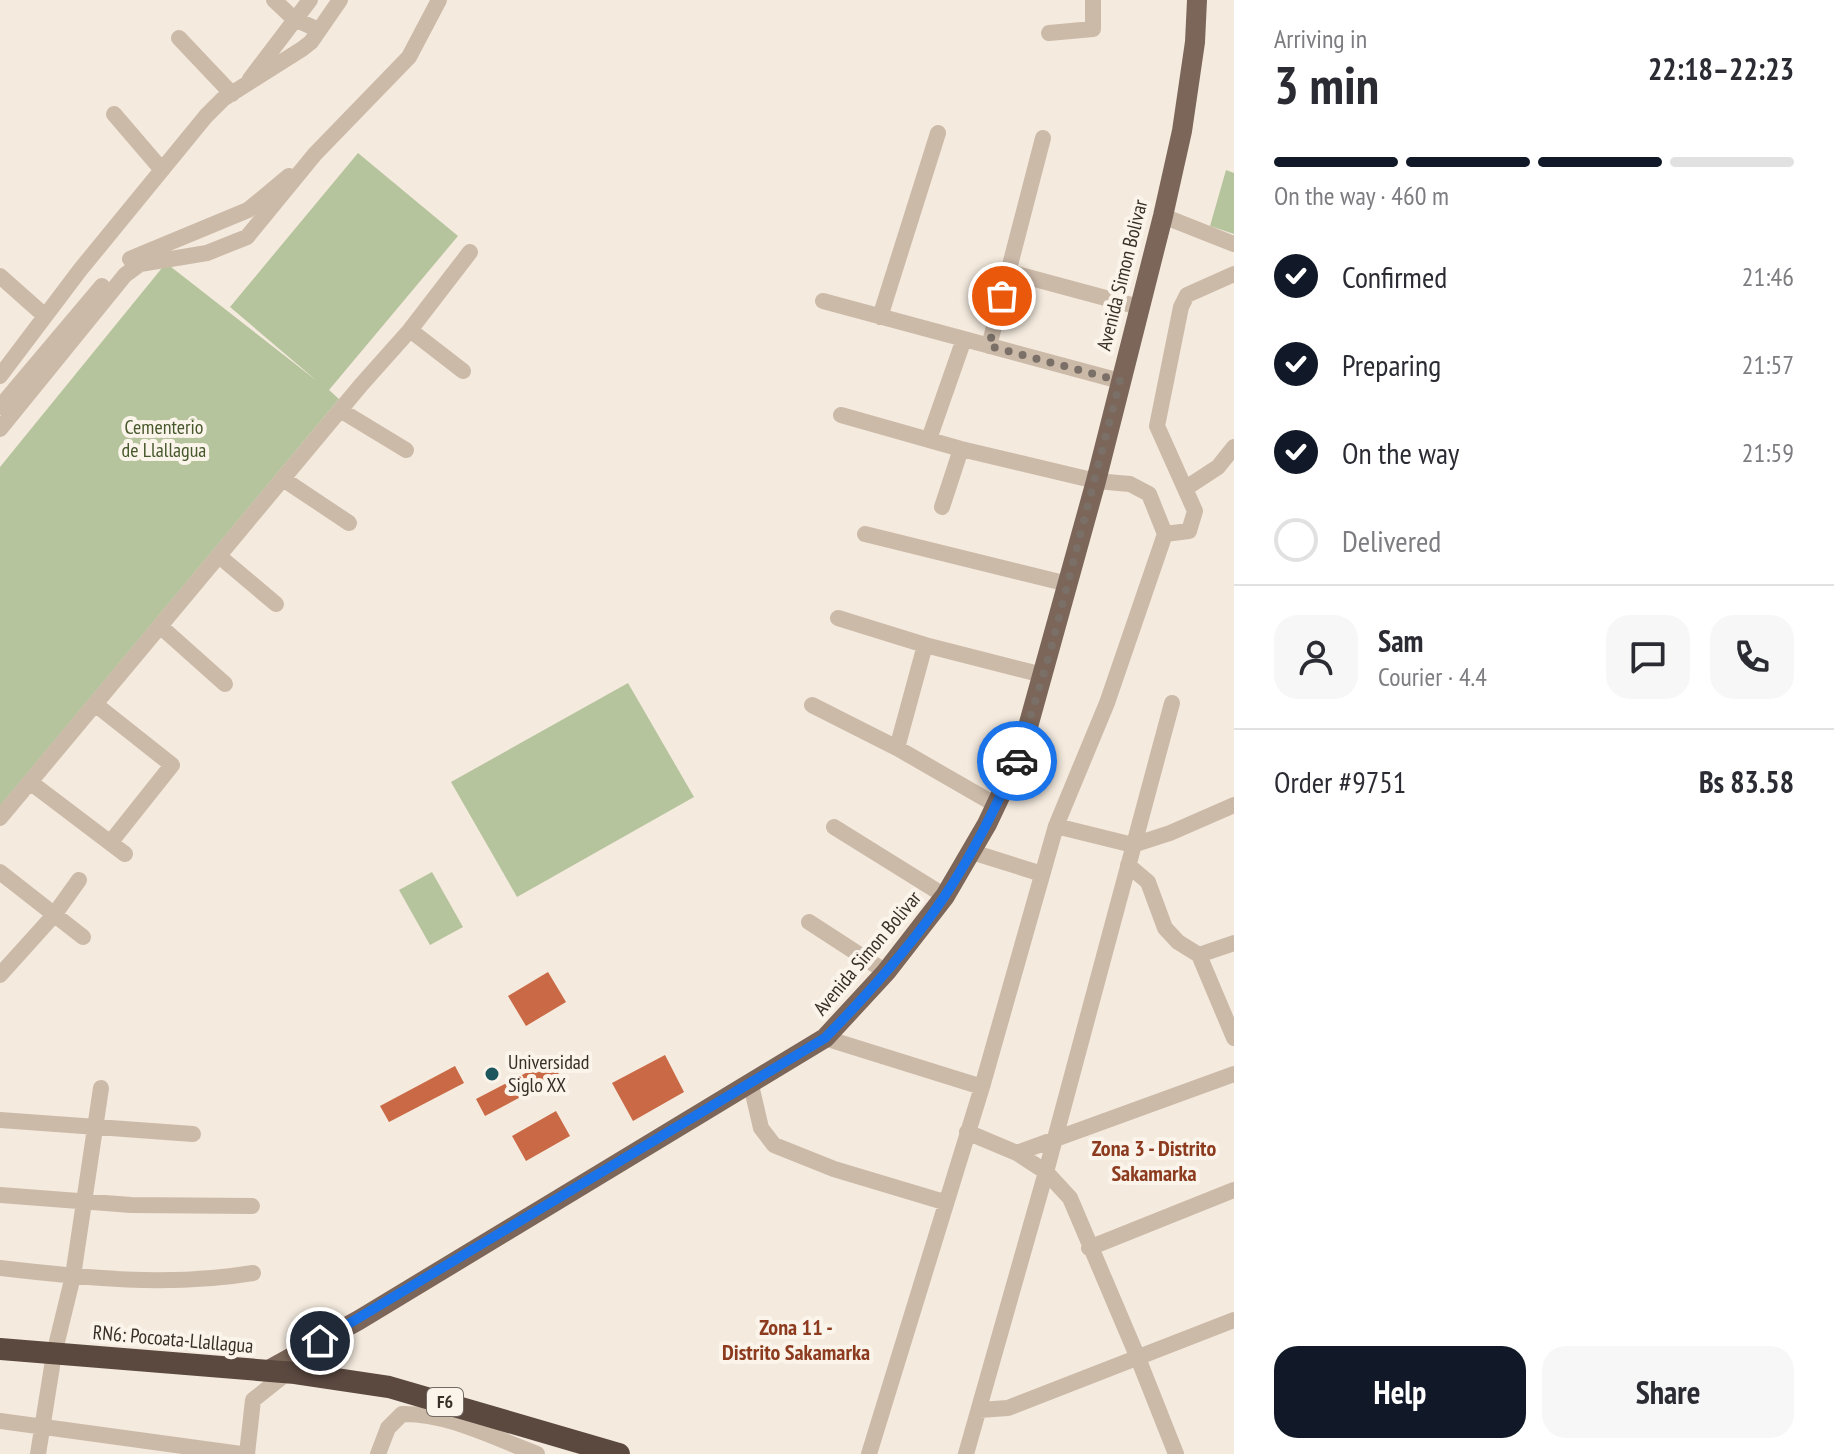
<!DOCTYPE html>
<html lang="en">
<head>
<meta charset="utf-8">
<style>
  body { margin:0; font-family:"PT Sans Narrow",sans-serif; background:#f7f7f7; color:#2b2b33; height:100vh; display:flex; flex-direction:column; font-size:30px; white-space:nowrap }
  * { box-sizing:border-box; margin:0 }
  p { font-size:26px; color:#7c7c81 }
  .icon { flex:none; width:44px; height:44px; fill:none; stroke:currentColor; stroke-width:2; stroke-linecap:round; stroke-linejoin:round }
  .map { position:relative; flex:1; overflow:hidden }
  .panel { display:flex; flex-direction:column; background:#fff; width:600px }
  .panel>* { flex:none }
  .pin { position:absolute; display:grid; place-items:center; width:68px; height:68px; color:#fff; margin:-34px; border:4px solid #fff; border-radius:50%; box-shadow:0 2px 8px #0007 }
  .courier { position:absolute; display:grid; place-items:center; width:80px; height:80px; margin:-40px; border:6px solid #1a73e8; border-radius:50%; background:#fff; color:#222; box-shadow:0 2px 10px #0007 }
  .head em { font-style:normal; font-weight:700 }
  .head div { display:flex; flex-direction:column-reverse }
  .head { display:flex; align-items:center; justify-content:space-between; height:136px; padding:0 40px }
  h1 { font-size:52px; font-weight:700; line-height:60px }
  .bar { display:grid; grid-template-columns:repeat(4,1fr); gap:12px 8px; align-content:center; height:96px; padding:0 40px }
  .bar i { height:10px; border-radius:6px; background:#e1e1e2 }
  .bar .active { background:#111827 }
  .bar p { grid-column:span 4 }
  .line { display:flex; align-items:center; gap:20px; padding:0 40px; border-top:2px solid #e1e1e2 }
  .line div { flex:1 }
  .round { display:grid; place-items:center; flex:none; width:84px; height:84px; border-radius:24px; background:#f7f7f7 }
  ol { padding:0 40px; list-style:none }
  li { display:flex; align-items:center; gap:24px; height:88px }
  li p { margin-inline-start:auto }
  li .icon { padding:8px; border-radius:50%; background:#111827; color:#fff; stroke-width:4 }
  li:last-child { color:#7c7c81 }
  li i { width:44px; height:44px; border:4px solid #e1e1e2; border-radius:50% }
  .cta { display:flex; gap:16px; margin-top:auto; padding:16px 40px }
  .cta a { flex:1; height:92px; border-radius:24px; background:#111827; color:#fff; font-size:32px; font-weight:700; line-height:92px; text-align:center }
  .cta a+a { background:#f7f7f7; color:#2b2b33 }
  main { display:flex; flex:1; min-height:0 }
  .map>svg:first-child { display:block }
</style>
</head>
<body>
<main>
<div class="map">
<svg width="1234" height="1454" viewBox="0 0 1234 1454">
  <rect width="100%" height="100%" fill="#f4eade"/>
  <path fill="#b6c49d" d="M 358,153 L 458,236 L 329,390 L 339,399 L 0,806 L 0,467 L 166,263 L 317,381 L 230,307 Z
    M 1226,170 L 1234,173 L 1234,234 L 1210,226 Z
    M 628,683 L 694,797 L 517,897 L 451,782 Z
    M 432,872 L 463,927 L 430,945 L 399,890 Z"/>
  <path fill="#ca6945" d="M 548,972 L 566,1002 L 526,1026 L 508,996 Z
    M 665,1055 L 684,1092 L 633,1121 L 612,1083 Z
    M 551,1060 L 560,1076 L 485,1116 L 476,1099 Z
    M 455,1066 L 464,1083 L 389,1122 L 380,1106 Z
    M 556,1111 L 570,1136 L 526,1161 L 512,1136 Z"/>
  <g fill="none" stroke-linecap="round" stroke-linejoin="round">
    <path stroke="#ccbaa9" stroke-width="16" d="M 274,0 L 294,19 L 319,30
      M 1049,33 L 1093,29 L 1093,0
      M 179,38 L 232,94
      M 250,79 L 310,0
      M 114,114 L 162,170
      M 1163,216 L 1234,244
      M 130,259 L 248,210 L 289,176
      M 1009,272 L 1139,307
      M 0,276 L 45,316
      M 823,301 L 1120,381
      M 880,317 L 938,133
      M 410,330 L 463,371
      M 989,346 L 1043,138
      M 0,376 L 80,270 L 206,116 L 223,99 L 302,49 L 311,42 L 340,0
      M 0,407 L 102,286
      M 340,410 L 406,450
      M 841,415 L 961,449 L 1096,481 L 1130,484 L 1149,494 L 1165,534 L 1107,703 L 1056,826 L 982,1087 L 869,1454
      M 0,429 L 125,275 L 140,264 L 207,253 L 247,237 L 315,154 L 409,57 L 439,0
      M 929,439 L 964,339
      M 283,479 L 349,523
      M 1186,488 L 1218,467 L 1234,447
      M 942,507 L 961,449
      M 865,534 L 1068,584
      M 1165,534 L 1189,531 L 1195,511 L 1157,426 L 1181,307 L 1187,295 L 1234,274
      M 219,556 L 276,604
      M 838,618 L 925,645 L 1043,675
      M 160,626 L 225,684
      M 95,704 L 172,765 L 110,843
      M 812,705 L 897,748 L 996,805
      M 897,748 L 925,645
      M 30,782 L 125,854
      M 0,818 L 361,385 L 410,330 L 470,252
      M 1056,826 L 1133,845 L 1170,833 L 1234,805
      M 834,827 L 945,896
      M 972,852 L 1042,874
      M 1128,865 L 1148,882 L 1165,928 L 1178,942 L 1199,955 L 1234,1038
      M 0,872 L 83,937
      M 809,922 L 886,972
      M 1199,955 L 1234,943
      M 0,975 L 54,915 L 79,880
      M 825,1038 L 982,1087
      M 751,1085 L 761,1128 L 774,1145 L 834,1169 L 944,1202
      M 0,1120 L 193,1134
      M 967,1132 L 1017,1153 L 1046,1172 L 1070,1198 L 1138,1358 L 1176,1454
      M 1017,1153 L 1234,1074
      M 0,1195 L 131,1205 L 252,1206
      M 1089,1248 L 1234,1190
      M 0,1268 C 85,1278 168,1287 253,1273
      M 979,1410 L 1008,1408 L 1234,1320
      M 0,1421 L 241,1454
      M 38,1454 L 54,1354 L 73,1276 L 101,1088
      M 247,1454 L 253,1400 L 287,1373
      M 378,1454 L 388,1428 L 402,1414 C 448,1413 494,1438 537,1454
      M 966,1454 L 1046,1172 L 1172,703"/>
    <path stroke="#7c665a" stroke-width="20" d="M 267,1371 L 359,1320 L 825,1038 L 886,972 L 945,896 L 987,824 L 1021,752 L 1096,481 L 1163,216 L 1182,131 L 1195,42 L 1197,0"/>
    <path stroke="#5b4940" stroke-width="22" d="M 320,1341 C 316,1358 316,1365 328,1377
      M 0,1349 L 295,1373 L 389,1387 L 619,1454"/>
  </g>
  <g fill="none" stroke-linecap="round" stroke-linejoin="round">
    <path stroke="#7a7068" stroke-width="8" stroke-dasharray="0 14.4" d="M 1002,296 L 989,346 L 1120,381 L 1049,656 L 1017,761"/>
    <path stroke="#1a73e8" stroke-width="10" d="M 320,1341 L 825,1038 C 868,994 910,948 944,897 C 973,854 995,808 1017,761"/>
  </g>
  <circle fill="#1d575d" stroke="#fbf4eb" stroke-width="3" cx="492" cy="1074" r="8"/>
  <g text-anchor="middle" stroke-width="8" stroke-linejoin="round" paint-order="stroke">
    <rect fill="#fbf4eb" stroke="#736a63" stroke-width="2" x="427" y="1388" width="36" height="28" rx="6"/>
    <g font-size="18" font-weight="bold" fill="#392f29">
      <text x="445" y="1408">F6</text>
    </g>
    <g font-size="20" fill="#392f29" stroke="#fbf4eb">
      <text transform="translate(1122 275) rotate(-76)" y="7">Avenida Simon Bolivar</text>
      <text transform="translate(867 953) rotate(-50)" y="7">Avenida Simon Bolivar</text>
      <text transform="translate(173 1339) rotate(5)" y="7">RN6: Pocoata-Llallagua</text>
    </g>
    <g font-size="20" fill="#47592c" stroke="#fbf4eb">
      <text x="164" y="434">Cementerio<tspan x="164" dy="23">de Llallagua</tspan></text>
    </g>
    <g font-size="20" fill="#392f29" stroke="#fbf4eb" text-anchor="start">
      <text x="508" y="1069">Universidad<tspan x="508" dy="23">Siglo XX</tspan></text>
    </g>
    <g font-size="22" font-weight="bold" fill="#8c3b1f" stroke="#fbf4eb">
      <text x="1154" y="1156">Zona 3 - Distrito<tspan x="1154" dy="25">Sakamarka</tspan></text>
      <text x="796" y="1335">Zona 11 -<tspan x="796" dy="25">Distrito Sakamarka</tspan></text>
    </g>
  </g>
</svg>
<div class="pin" style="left:1002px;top:296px;background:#ea580c"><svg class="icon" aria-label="bag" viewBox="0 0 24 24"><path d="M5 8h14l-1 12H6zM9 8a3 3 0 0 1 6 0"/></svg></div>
<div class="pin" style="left:320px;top:1341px;background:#1f2937"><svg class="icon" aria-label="home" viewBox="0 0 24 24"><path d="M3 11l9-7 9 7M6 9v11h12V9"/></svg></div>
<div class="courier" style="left:1017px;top:761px"><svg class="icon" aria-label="car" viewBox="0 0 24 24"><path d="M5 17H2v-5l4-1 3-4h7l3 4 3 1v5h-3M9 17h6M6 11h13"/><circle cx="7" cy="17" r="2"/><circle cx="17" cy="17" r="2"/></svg></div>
</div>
<section class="panel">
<div class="head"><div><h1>3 min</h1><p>Arriving in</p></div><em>22:18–22:23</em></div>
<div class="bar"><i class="active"></i><i class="active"></i><i class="active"></i><i></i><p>On the way · 460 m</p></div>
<ol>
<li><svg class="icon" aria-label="check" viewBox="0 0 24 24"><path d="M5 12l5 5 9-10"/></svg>Confirmed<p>21:46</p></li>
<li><svg class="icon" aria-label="check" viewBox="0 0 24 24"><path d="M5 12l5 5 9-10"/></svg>Preparing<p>21:57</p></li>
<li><svg class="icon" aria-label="check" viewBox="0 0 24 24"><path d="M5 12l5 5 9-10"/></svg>On the way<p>21:59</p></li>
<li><i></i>Delivered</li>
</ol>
<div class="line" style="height:144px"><a class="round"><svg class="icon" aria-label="person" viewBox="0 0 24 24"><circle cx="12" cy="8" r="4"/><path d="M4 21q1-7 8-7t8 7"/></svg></a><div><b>Sam</b><p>Courier · 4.4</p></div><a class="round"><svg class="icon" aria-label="chat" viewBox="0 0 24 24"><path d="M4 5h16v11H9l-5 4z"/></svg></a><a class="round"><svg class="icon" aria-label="phone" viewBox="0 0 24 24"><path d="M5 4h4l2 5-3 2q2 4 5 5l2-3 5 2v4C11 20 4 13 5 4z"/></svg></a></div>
<div class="line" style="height:104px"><div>Order #9751</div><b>Bs 83.58</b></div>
<div class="cta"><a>Help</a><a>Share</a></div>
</section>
</main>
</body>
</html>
